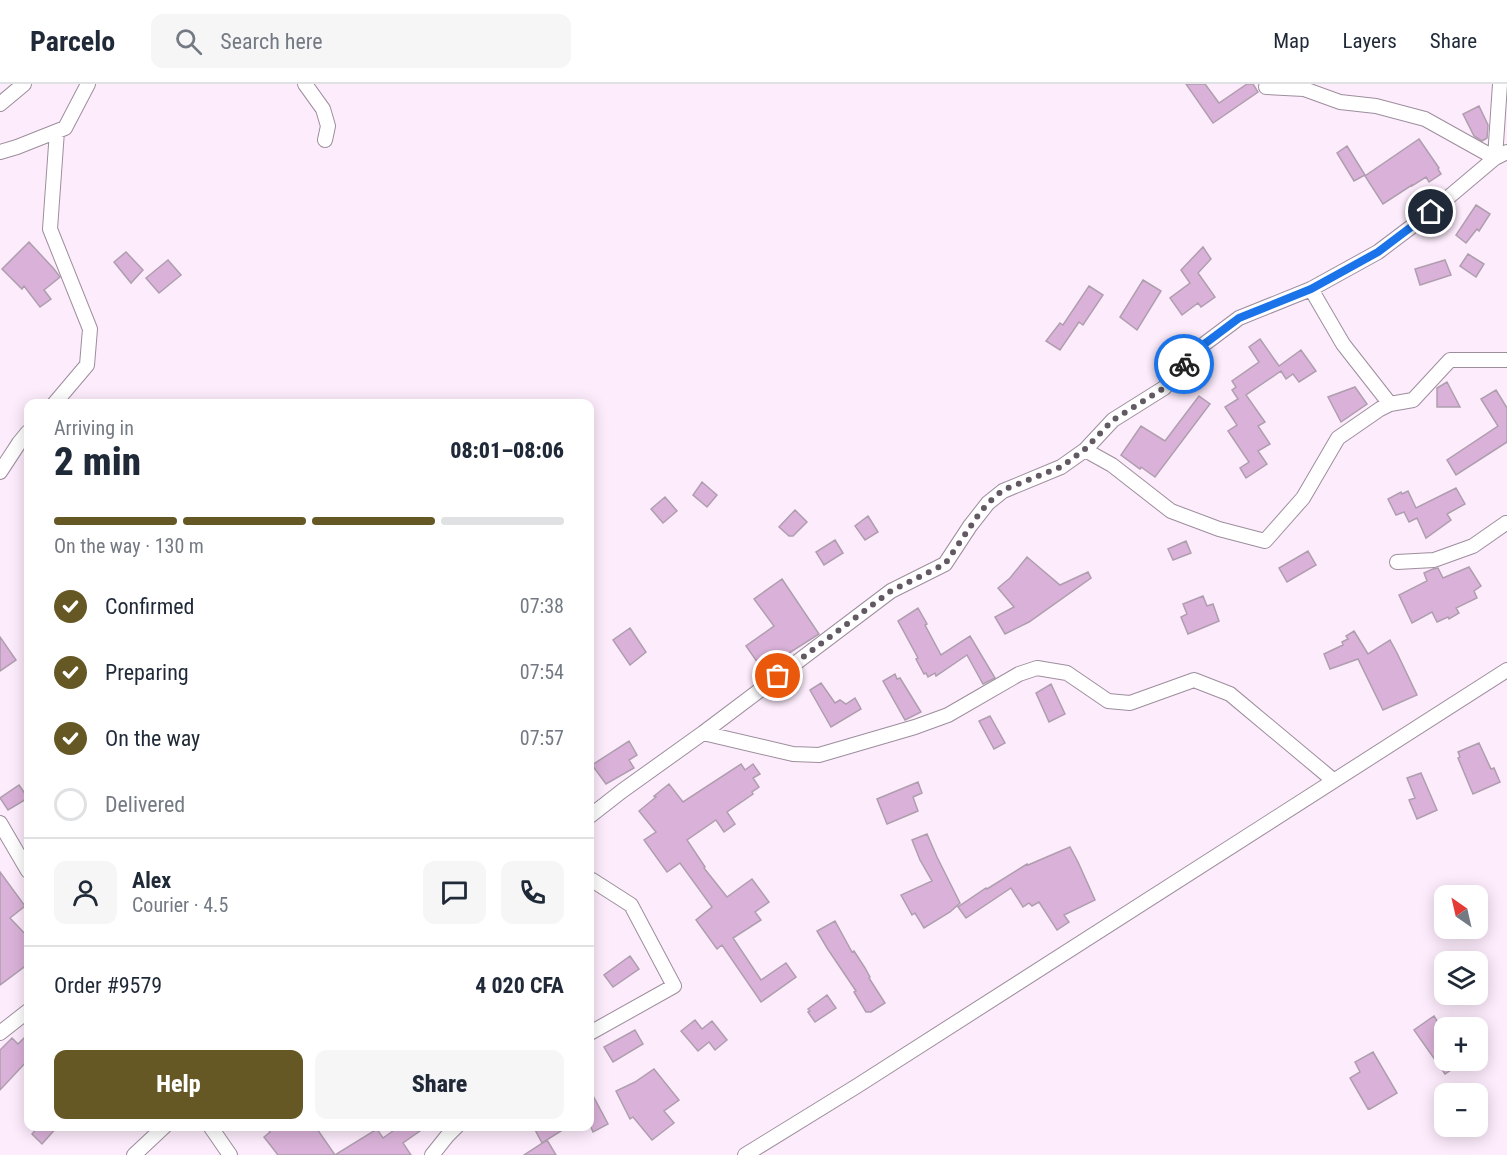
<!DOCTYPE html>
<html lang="en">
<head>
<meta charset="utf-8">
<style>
  body { margin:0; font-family:"Roboto Condensed",sans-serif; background:#f6f6f7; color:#1f2937; height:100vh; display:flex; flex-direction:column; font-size:22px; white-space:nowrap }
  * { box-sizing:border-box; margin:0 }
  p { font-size:20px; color:#747a83 }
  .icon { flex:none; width:33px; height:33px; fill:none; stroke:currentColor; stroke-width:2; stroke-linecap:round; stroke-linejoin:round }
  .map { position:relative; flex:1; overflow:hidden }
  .drawer { position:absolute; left:24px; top:315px; width:570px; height:732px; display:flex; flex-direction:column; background:#fff; border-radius:12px; box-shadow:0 3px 15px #0003 }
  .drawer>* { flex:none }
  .needle { width:39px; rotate:326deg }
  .buttons { position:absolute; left:1434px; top:801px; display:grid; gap:12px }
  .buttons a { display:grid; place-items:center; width:54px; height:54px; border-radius:12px; background:#fff; box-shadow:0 3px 15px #0003; font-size:30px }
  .pin { position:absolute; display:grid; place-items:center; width:51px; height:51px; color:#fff; margin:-26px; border:3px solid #fff; border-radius:50%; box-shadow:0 2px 6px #0007 }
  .courier { position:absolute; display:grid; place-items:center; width:60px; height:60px; margin:-30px; border:4px solid #1a73e8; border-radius:50%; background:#fff; color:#222; box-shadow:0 2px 8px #0007 }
  .headline em { font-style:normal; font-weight:800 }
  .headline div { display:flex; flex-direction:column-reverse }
  .headline { display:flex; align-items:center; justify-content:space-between; height:102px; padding:0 30px }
  h1 { font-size:39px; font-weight:800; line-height:45px }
  .bar { display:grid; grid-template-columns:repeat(4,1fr); gap:9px 6px; align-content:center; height:72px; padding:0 30px }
  .bar i { height:8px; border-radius:4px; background:#e0e1e3 }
  .bar .active { background:#655825 }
  .bar p { grid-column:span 4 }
  .line { display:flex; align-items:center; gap:15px; padding:0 30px; border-top:2px solid #e0e1e3 }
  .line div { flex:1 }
  .round { display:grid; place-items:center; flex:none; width:63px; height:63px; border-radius:12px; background:#f6f6f7 }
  ol { padding:0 30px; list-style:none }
  li { display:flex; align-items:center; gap:18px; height:66px }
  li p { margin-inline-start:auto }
  li .icon { padding:6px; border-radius:50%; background:#655825; color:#fff; stroke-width:4 }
  li:last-child { color:#747a83 }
  li i { width:33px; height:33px; border:3px solid #e0e1e3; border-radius:50% }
  .primary-button { display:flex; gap:12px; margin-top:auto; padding:12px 30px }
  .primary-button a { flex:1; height:69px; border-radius:12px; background:#655825; color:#fff; font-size:24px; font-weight:800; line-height:69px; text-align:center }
  .primary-button a+a { background:#f6f6f7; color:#1f2937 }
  header { display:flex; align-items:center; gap:36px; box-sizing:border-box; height:84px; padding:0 30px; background:#fff; border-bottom:2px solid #e0e1e3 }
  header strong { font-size:28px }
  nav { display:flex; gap:33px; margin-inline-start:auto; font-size:21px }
  .search { width:420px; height:54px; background:#f6f6f7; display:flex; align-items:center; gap:15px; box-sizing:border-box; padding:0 21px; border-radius:12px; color:#747a83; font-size:22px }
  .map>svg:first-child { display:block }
</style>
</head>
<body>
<header>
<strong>Parcelo</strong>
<div class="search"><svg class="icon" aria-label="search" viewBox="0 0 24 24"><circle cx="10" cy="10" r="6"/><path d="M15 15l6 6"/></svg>Search here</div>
<nav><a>Map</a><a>Layers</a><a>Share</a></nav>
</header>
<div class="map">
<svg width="1507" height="1071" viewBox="0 0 1507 1071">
  <rect width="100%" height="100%" fill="#fdecfc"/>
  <path fill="#dab2d9" stroke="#ae9eae" stroke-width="1.5" d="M 1186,0 L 1205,0 L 1219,19 L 1247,0 L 1253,0 L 1258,8 L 1213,39 Z
    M 1479,22 L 1488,41 L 1487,54 L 1482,57 L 1474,52 L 1463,30 Z
    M 1419,55 L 1439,84 L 1438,85 L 1441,90 L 1429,98 L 1426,93 L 1412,102 L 1412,101 L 1383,120 L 1365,92 Z
    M 1347,62 L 1365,91 L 1354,97 L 1337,69 Z
    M 1476,121 L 1490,130 L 1479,147 L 1477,145 L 1466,159 L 1456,151 Z
    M 29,158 L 54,185 L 60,193 L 44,206 L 51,215 L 40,223 L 24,202 L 22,205 L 2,185 Z
    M 1203,163 L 1211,175 L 1198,189 L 1215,213 L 1201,223 L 1198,219 L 1182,231 L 1170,214 L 1190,199 L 1181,186 Z
    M 126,168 L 143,186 L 131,199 L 114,178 Z
    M 1468,170 L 1484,180 L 1476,193 L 1460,182 Z
    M 168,176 L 181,191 L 159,209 L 146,194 Z
    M 1445,176 L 1451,191 L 1420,201 L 1415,185 Z
    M 1143,196 L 1161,207 L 1137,246 L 1120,233 Z
    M 1089,202 L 1103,211 L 1083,241 L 1079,238 L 1060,266 L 1046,257 L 1060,239 L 1063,241 Z
    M 1260,255 L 1279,282 L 1301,266 L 1316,287 L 1299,298 L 1293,290 L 1286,295 L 1281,287 L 1246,311 L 1265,338 L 1258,342 L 1270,360 L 1258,367 L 1267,380 L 1246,394 L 1240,384 L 1249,378 L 1228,347 L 1237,341 L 1225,323 L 1238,315 L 1232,306 L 1236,303 L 1232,297 L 1259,278 L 1249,263 Z
    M 1447,298 L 1460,323 L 1437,323 L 1437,304 Z
    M 1355,303 L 1367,320 L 1341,338 L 1328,313 Z
    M 1496,306 L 1507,324 L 1507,358 L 1456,391 L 1447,376 L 1498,342 L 1481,315 Z
    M 1199,312 L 1210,320 L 1155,393 L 1141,383 L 1140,385 L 1121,371 L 1141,342 L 1165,357 Z
    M 702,398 L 717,411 L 707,423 L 693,411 Z
    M 1456,404 L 1465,420 L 1447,430 L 1451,436 L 1426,454 L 1417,434 L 1409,438 L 1404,428 L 1396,431 L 1388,415 L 1401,408 L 1402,410 L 1408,407 L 1416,424 Z
    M 665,413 L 677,427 L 663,439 L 651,425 Z
    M 795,426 L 807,438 L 793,452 L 789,452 L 779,443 Z
    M 868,432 L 878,448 L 865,456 L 855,442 Z
    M 835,456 L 843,469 L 824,481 L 816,468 Z
    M 1186,457 L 1191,469 L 1173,476 L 1168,465 Z
    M 1308,467 L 1316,481 L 1287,498 L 1279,484 Z
    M 1027,473 L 1060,501 L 1088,488 L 1091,494 L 1029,538 L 1005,550 L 995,533 L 1014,523 L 998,504 L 1010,494 Z
    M 1469,483 L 1481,502 L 1474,507 L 1477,514 L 1456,524 L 1459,529 L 1449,535 L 1448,533 L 1437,538 L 1432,528 L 1412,539 L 1399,511 L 1427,497 L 1424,489 L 1433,485 L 1438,484 L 1443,494 Z
    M 782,495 L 819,550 L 786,571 L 783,567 L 760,582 L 746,562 L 774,542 L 754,515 Z
    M 1203,512 L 1207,522 L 1213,520 L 1219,537 L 1188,550 L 1181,533 L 1187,530 L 1183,520 Z
    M 918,524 L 927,540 L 925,541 L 941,571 L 970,552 L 995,594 L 983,600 L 967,571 L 936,592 L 935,589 L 928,593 L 926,589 L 924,590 L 916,575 L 918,574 L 898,537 Z
    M 630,544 L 646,568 L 630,581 L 613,556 Z
    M 1354,547 L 1368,570 L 1390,556 L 1397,569 L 1417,611 L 1383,626 L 1358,575 L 1330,585 L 1324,570 L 1343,561 L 1342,558 L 1348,555 L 1346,552 Z
    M 0,553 L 16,576 L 0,587 Z
    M 895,590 L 897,595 L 900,594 L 921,628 L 905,636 L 883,597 Z
    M 821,599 L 835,619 L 840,616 L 846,620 L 855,614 L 861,625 L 831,643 L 810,606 Z
    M 1051,600 L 1065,630 L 1049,638 L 1036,609 Z
    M 990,632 L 1005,659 L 994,665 L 979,637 Z
    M 629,657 L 637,671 L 629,676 L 634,684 L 606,700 L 592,681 Z
    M 1479,659 L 1491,685 L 1494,684 L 1500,698 L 1473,710 L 1458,674 L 1460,673 L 1458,668 Z
    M 741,680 L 745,686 L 753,680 L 760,690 L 753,694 L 759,703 L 752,708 L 753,710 L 727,728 L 735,740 L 724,748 L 716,736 L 687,756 L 705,783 L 704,784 L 727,813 L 752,795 L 769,818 L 755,828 L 761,836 L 733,854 L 761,896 L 786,879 L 796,893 L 761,918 L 722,861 L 717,865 L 696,836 L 712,823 L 680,779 L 667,788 L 644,756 L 656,748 L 639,727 L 656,713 L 654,712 L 669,700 L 683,718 Z
    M 1421,689 L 1437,726 L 1417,735 L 1409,716 L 1415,714 L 1407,694 Z
    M 918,698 L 922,709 L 913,713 L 918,727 L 887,740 L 877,715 Z
    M 19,701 L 28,714 L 8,726 L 0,714 Z
    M 927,750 L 937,773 L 960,819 L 950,828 L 924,844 L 915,829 L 912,831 L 901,811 L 932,797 L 920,776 L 912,756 Z
    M 1070,763 L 1078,778 L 1095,816 L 1064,831 L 1069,838 L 1057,846 L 1039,818 L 1032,822 L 1029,819 L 1023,823 L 1011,804 L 966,834 L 958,823 L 986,804 L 987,805 L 1027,780 L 1028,781 Z
    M 0,788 L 25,822 L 10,834 L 28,853 L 28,880 L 0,901 Z
    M 835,837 L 852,868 L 854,867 L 865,884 L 870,893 L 869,894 L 885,919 L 871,928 L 866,928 L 854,908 L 856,907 L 827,864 L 817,847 Z
    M 630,872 L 639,885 L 613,903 L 604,891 Z
    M 827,911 L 836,924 L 815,938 L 808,928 L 810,927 L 808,925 Z
    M 1434,932 L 1444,948 L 1444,976 L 1466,976 L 1445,990 L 1414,946 Z
    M 695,936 L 702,945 L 712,937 L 727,956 L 715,966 L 709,958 L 698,967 L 681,947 Z
    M 635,946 L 643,960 L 613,978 L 604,963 Z
    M 28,950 L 28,976 L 0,1006 L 0,966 L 12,954 L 18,960 Z
    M 1373,968 L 1397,1009 L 1370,1025 L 1369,1024 L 1368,1025 L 1350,994 L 1360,988 L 1355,978 Z
    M 654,985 L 679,1016 L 664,1027 L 674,1039 L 652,1056 L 633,1033 L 630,1035 L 616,1007 L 635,998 Z
    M 590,1006 L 608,1040 L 593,1048 L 590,1041 Z
    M 39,1042 L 58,1042 L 42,1060 L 32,1050 Z
    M 266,1042 L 315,1042 L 335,1071 L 377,1045 L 383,1054 L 400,1042 L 427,1042 L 403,1059 L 411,1071 L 278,1071 L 264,1053 L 270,1048 Z
    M 533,1042 L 569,1042 L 542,1059 Z
    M 547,1056 L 556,1071 L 524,1071 Z"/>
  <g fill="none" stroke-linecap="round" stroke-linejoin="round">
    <defs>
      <path id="minor" d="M 305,0 L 323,25 L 328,42 L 325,56
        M 1266,3 L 1304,5 L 1340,18 L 1376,22 L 1425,35 L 1495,74 L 1500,0
        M 0,20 L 24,0
        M 0,68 L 17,63 L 65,44 L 88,0
        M 1311,205 L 1343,260 L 1390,320 L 1413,316 L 1450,276 L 1507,276
        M 54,320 L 87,281 L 90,245 L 50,145 L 57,47
        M 1085,366 L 1112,381 L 1171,427 L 1219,445 L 1265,457 L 1303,414 L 1338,354 L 1380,325 L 1390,320
        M 0,388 L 19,359 L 28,348
        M 1397,478 L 1434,476 L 1473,462 L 1506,439 L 1507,439
        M 703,649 L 793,670 L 819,671 L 915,643 L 948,631 L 1019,590 L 1037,584 L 1067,589 L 1108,617 L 1130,619 L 1194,596 L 1230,610 L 1333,696
        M 590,732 L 622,707 L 703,649 L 891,507 L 945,480 L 970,442 L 988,419 L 1003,407 L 1061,383 L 1085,366 L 1113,336 L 1164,304 L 1195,267 L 1239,234 L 1311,205 L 1378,168 L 1431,128 L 1495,74 L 1507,68
        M 0,739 L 28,787
        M 590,796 L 592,796 L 631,821 L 674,902 L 590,949
        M 0,949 L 28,927
        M 210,1042 L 230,1071
        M 134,1071 L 165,1042
        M 432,1071 L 448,1051 L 457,1042
        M 745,1071 L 857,1002 L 1507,586"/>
    </defs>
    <use href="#minor" stroke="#9d8e9d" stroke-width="16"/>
    <use href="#minor" stroke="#fff" stroke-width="14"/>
  </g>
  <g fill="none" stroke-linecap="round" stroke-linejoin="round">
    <path stroke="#625962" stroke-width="6" stroke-dasharray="0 10.8" d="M 778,592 L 891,507 L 945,480 L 979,430 L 988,419 L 1003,406 L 1061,383 L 1084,366 L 1113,336 L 1164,304 L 1184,280"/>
    <path stroke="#1a73e8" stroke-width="8" d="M 1184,280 L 1195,267 L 1239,234 L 1311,205 L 1378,168 L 1431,128"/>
  </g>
</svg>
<div class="buttons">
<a><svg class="needle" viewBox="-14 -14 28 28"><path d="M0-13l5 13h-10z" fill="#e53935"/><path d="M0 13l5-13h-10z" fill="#747a83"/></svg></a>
<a><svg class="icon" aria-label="layers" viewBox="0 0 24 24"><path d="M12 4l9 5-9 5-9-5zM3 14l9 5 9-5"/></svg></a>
<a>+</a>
<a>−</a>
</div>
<div class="pin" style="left:778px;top:592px;background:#ea580c"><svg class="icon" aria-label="bag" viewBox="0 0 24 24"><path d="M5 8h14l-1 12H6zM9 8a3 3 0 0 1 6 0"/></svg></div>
<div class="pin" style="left:1431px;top:128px;background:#1f2937"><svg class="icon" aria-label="home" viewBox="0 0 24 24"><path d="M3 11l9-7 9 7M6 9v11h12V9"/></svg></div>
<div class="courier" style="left:1184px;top:280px"><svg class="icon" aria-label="bike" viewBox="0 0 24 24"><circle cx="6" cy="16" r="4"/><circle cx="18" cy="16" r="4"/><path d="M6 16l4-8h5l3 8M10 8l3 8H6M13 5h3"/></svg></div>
<section class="drawer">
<div class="headline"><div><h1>2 min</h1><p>Arriving in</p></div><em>08:01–08:06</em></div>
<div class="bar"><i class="active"></i><i class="active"></i><i class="active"></i><i></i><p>On the way · 130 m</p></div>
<ol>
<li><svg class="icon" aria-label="check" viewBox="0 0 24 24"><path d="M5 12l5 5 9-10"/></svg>Confirmed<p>07:38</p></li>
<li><svg class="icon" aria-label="check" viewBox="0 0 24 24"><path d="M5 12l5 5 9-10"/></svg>Preparing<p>07:54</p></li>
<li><svg class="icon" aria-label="check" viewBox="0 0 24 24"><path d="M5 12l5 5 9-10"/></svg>On the way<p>07:57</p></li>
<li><i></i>Delivered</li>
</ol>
<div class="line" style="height:108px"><a class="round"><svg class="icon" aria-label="person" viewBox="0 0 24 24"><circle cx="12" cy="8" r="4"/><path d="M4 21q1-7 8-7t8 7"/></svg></a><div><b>Alex</b><p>Courier · 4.5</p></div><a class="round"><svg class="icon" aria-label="chat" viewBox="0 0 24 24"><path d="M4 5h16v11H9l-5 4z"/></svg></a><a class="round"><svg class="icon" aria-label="phone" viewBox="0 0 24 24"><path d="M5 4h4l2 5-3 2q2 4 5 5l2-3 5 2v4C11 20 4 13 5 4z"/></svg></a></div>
<div class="line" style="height:78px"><div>Order #9579</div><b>4 020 CFA</b></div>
<div class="primary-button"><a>Help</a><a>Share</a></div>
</section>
</div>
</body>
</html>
